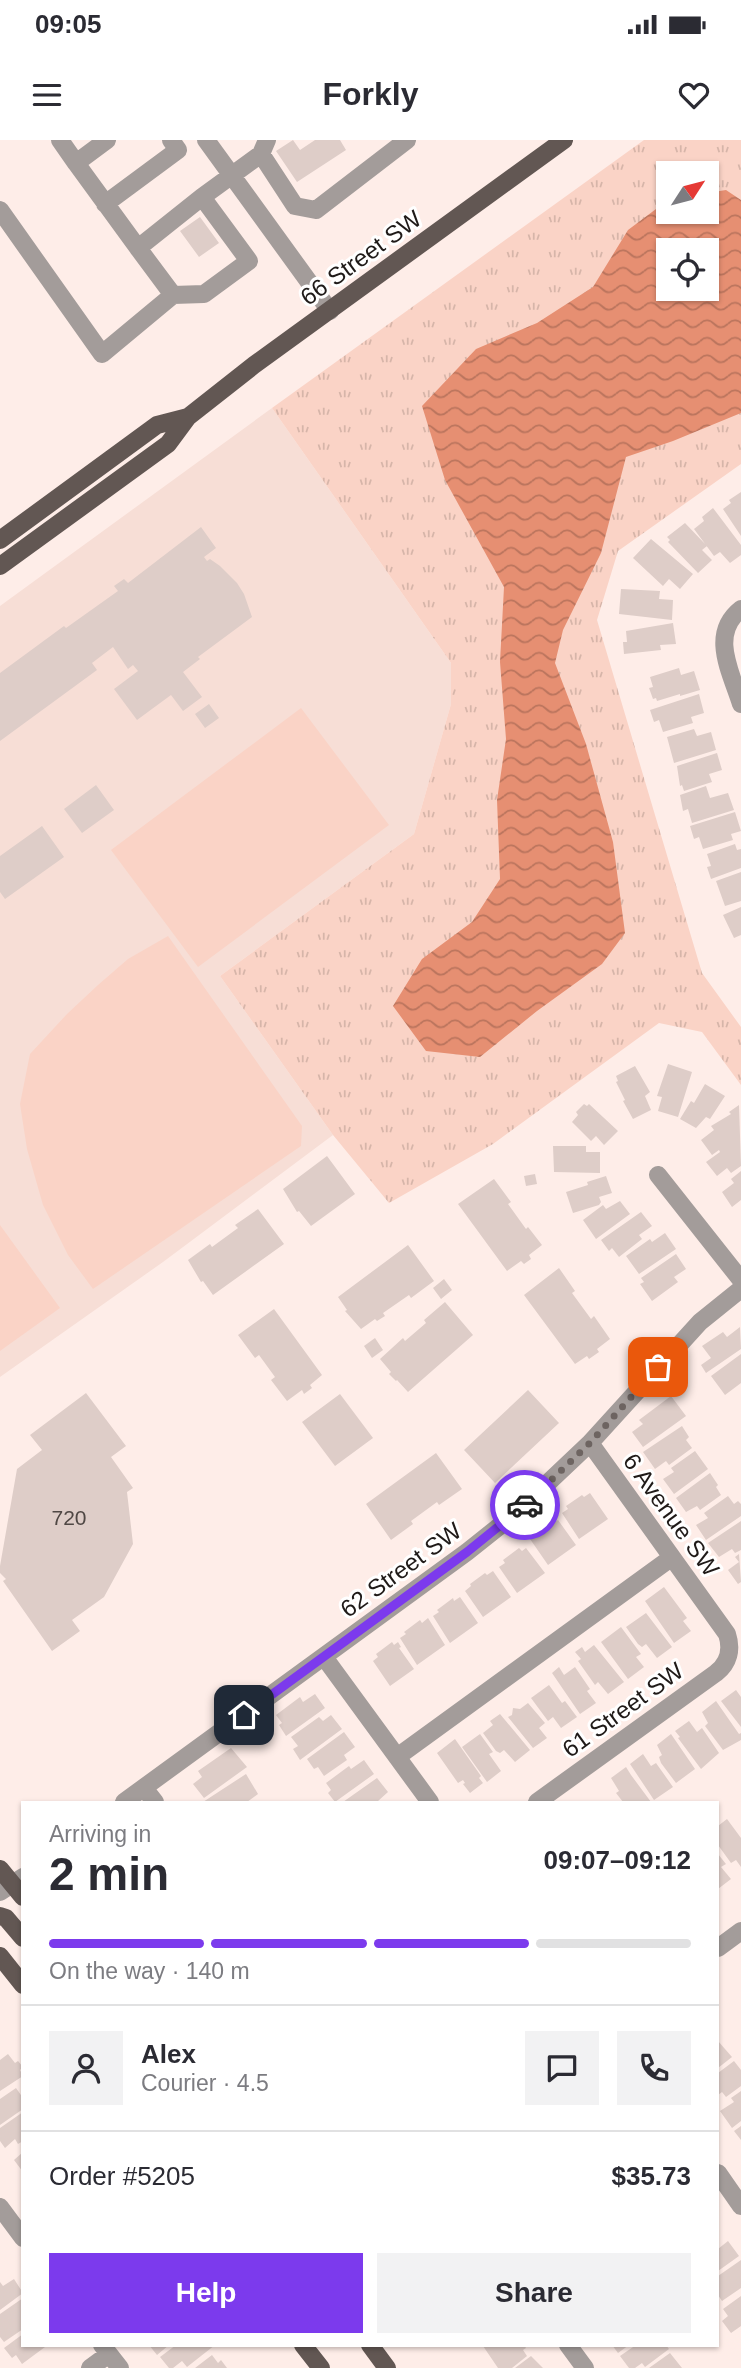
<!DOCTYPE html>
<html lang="en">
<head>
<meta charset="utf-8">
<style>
  body { margin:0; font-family:Helvetica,sans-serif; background:#f2f2f3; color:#2b2b33; height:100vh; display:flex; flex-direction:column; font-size:26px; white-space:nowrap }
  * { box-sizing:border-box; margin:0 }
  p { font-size:23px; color:#7c7c81 }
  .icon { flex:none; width:38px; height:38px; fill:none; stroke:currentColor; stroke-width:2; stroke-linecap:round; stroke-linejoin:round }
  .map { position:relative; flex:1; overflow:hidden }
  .drawer { position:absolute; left:21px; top:1661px; width:698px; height:546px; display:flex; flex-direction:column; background:#fff; border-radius:0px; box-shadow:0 2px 5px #0004 }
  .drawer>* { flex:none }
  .needle { width:46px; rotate:54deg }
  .tools { position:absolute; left:656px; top:21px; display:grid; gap:14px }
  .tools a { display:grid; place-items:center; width:63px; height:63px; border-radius:0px; background:#fff; box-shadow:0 2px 5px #0004; font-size:35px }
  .pin { position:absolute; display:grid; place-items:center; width:60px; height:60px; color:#fff; margin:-30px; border-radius:14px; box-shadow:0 4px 10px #0006 }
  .courier { position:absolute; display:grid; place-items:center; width:70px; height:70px; margin:-35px; border:5px solid #7c3aed; border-radius:50%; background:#fff; color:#222; box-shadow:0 2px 9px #0007 }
  .headline em { font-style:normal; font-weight:600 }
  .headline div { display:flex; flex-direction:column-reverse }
  .headline { display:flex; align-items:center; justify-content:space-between; height:119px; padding:0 28px }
  h1 { font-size:46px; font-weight:600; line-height:52px }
  .bar { display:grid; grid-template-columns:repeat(4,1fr); gap:10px 7px; align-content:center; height:84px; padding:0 28px }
  .bar i { height:9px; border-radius:5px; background:#e1e1e2 }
  .bar .current { background:#7c3aed }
  .bar p { grid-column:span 4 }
  .line { display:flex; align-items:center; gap:18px; padding:0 28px; border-top:2px solid #e1e1e2 }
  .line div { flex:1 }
  .round { display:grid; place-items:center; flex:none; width:74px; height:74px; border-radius:0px; background:#f2f2f3 }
  .action { display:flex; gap:14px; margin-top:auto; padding:14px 28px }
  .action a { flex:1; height:80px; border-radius:0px; background:#7c3aed; color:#fff; font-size:28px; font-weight:600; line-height:80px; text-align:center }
  .action a+a { background:#f2f2f3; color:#2b2b33 }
  .status { display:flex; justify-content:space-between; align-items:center; height:49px; padding:0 35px; background:#fff; direction:ltr }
  .status svg { height:19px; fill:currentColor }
  header { display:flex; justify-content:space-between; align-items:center; height:91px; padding:0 28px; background:#fff; font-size:32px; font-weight:600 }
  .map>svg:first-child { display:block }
</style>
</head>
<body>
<div class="status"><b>09:05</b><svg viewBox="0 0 49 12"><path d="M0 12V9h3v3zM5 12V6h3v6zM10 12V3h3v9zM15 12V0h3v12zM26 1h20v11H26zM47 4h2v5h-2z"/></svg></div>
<header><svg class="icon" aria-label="menu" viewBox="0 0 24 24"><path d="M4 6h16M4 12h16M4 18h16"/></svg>Forkly<svg class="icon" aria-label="heart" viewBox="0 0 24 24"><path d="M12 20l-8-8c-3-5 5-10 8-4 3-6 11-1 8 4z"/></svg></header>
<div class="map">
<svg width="741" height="2228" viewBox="0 0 741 2228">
  <defs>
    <pattern id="grass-tufts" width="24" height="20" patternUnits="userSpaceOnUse" patternTransform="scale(1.75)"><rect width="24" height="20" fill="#fad3c6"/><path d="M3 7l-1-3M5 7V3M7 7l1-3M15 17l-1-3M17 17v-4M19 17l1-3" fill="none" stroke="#d6b5a9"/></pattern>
    <pattern id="water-waves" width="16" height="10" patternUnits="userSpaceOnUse" patternTransform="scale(1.75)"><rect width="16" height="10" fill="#e68f72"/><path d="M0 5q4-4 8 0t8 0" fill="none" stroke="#ba745d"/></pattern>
  </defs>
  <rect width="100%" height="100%" fill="#feede8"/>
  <path fill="#f7ded6" d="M 272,268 L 451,523 L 451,564 L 414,694 L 220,836 L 333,995 L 163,1122 L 0,1237 L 0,466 Z"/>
  <path fill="url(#grass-tufts)" fill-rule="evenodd" d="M 644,0 L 741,0 L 741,324 L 618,411 L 597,480 L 702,833 L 741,887 L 741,945 L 702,892 L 659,883 L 493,1004 L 389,1063 L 333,995 L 220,836 L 414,694 L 451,564 L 451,523 L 272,268 ZM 668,33 L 707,33 L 707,72 L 668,72 ZM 668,110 L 707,110 L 707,149 L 668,149 Z"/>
  <path fill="#fad3c6" d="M 301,568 L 389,685 L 198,827 L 111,710 Z
    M 168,796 L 302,986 L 301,1006 L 93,1149 L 68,1115 L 43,1065 L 27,1009 L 20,964 L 30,914 L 67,874 L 98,845 L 128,819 Z
    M 0,1085 L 60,1168 L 0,1211 Z"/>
  <path fill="url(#water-waves)" fill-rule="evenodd" d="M 726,50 L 741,60 L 741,273 L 673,301 L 626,317 L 601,413 L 563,490 L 555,523 L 586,604 L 613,702 L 625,793 L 602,824 L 537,871 L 480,917 L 426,911 L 393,866 L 422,819 L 472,782 L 500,739 L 497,660 L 506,599 L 500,522 L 504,447 L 445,340 L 422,266 L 476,209 L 537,183 L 593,147 L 628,90 L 668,60 L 668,72 L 707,72 L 707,53 ZM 668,110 L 707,110 L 707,149 L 668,149 Z"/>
  <path fill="#decdc8" d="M 293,0 L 300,10 L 315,0 L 340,0 L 346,10 L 297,42 L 276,11 Z
    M 200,77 L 219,103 L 199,117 L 180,91 Z
    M 741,352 L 741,396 L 723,369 L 731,363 L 729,360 Z
    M 713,368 L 741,405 L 741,415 L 730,423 L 720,412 L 714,416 L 694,389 L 704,381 L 702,377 Z
    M 685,383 L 707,406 L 702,410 L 712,420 L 698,433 L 668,402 L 670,400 L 667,397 Z
    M 201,387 L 216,408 L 204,417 L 207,421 L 210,419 L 220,426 L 237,443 L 244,454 L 252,477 L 198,517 L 200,519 L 183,532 L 202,557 L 183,571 L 171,555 L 137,580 L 114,549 L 138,531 L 133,525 L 128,529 L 113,507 L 92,523 L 97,530 L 0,601 L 0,533 L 64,486 L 66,488 L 118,451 L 114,446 L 124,439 L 128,443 Z
    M 651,399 L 693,434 L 680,449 L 669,439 L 663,446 L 633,418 Z
    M 621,449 L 660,451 L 659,459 L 673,460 L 672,480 L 619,474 Z
    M 673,483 L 676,504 L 660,505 L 661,510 L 624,514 L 623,502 L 627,502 L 626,491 Z
    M 679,528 L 681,535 L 694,531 L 700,550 L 680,556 L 680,554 L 657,561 L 656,558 L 653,559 L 649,548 L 653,547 L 650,537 Z
    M 699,554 L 704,573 L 691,577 L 693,583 L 663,592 L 659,580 L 654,582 L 650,570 Z
    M 209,564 L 219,578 L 205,588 L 195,574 Z
    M 694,589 L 697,596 L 711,592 L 716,610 L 674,623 L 667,597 Z
    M 717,613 L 722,630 L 709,634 L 712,642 L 684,651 L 682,645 L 680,646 L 677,626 Z
    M 96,645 L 114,670 L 82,693 L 64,669 Z
    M 706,646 L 710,658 L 728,653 L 734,670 L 692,683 L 688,669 L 683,671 L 680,655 Z
    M 735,672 L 741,691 L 731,694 L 733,700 L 703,709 L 699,697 L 694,699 L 690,686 Z
    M 42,686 L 64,717 L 5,759 L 0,752 L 0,716 Z
    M 735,704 L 737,710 L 741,709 L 741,728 L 711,739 L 707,727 L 711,726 L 707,714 Z
    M 741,732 L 741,761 L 725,766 L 716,741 Z
    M 741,767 L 741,795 L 734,798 L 723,775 Z
    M 668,924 L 692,932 L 678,977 L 658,971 L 662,957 L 657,956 Z
    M 635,926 L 650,952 L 645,956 L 651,970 L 633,979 L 623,961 L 625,960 L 616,942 L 618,941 L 616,936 Z
    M 705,944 L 725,956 L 710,979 L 706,977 L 696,988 L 680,979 L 691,961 L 694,963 Z
    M 584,964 L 587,966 L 589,964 L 618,991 L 604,1005 L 596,996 L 591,1001 L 572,982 L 578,975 L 576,972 Z
    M 739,965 L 741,1026 L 731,1033 L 727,1028 L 717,1036 L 706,1022 L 720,1012 L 719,1010 L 712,1015 L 701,1000 L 714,990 L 711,986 L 731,974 L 729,972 Z
    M 553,1006 L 586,1006 L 586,1012 L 600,1012 L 600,1033 L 554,1032 Z
    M 327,1016 L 355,1054 L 311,1086 L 299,1071 L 297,1072 L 283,1049 Z
    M 741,1031 L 741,1060 L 732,1067 L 722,1052 L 734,1043 L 731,1039 Z
    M 535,1034 L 537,1044 L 526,1046 L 524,1036 Z
    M 606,1036 L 612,1053 L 599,1057 L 601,1062 L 599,1065 L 573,1073 L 566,1052 L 588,1045 L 587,1042 Z
    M 494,1039 L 511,1062 L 508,1064 L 526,1089 L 528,1087 L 542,1105 L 529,1115 L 531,1119 L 524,1124 L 521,1121 L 507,1131 L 458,1064 Z
    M 620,1061 L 630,1074 L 596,1099 L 583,1080 L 603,1065 L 606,1069 Z
    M 258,1069 L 284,1104 L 213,1155 L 203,1141 L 201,1142 L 188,1120 L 210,1104 L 212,1107 L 238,1088 L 235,1085 Z
    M 641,1072 L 652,1086 L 639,1095 L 642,1099 L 619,1117 L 612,1108 L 609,1111 L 601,1100 Z
    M 665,1093 L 676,1109 L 639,1134 L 626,1116 L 650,1099 L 652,1102 Z
    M 408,1105 L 434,1141 L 411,1158 L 409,1155 L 383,1173 L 385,1176 L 377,1181 L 375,1179 L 361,1189 L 345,1171 L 347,1170 L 338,1157 Z
    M 676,1114 L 686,1129 L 674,1137 L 678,1142 L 652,1161 L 640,1144 L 644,1142 L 641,1138 Z
    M 559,1128 L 575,1151 L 572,1153 L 591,1179 L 594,1176 L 610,1199 L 597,1209 L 599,1212 L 589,1219 L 587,1216 L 575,1224 L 524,1155 Z
    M 444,1139 L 452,1150 L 441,1159 L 433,1148 Z
    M 445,1162 L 473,1195 L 408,1252 L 397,1240 L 396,1241 L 389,1234 L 391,1232 L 380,1219 L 403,1198 L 405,1201 L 426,1183 L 424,1180 Z
    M 274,1169 L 322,1235 L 310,1245 L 312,1248 L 304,1254 L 302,1250 L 287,1261 L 271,1240 L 275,1237 L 259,1215 L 255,1218 L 238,1195 Z
    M 740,1187 L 741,1209 L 706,1233 L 701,1225 L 711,1218 L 702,1206 L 723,1192 L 727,1197 Z
    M 375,1198 L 383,1210 L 372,1218 L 364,1206 Z
    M 741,1214 L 741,1243 L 725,1255 L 711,1236 Z
    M 528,1250 L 559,1283 L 495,1343 L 464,1310 Z
    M 86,1253 L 126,1306 L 111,1317 L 133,1348 L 127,1352 L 133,1404 L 104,1457 L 72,1480 L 80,1491 L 52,1511 L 3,1441 L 6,1439 L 0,1433 L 0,1426 L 17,1329 L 42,1310 L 30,1295 Z
    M 340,1254 L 373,1298 L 335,1326 L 302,1282 Z
    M 671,1256 L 686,1276 L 643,1307 L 632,1292 L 643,1284 L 639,1280 Z
    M 682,1286 L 689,1297 L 686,1300 L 692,1308 L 669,1325 L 666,1321 L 655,1329 L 643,1312 Z
    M 695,1311 L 708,1329 L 674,1354 L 663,1339 L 674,1332 L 671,1328 Z
    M 436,1313 L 462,1349 L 439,1365 L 437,1362 L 411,1381 L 413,1384 L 391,1400 L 366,1364 Z
    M 710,1333 L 718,1345 L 716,1347 L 721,1355 L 700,1370 L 697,1366 L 686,1372 L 676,1358 Z
    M 590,1353 L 608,1379 L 579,1399 L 562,1373 L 568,1369 L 566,1366 L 582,1355 L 584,1357 Z
    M 728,1356 L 734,1364 L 738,1361 L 741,1364 L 741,1376 L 706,1400 L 696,1385 L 708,1378 L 704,1373 Z
    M 552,1380 L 554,1383 L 558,1380 L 576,1405 L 548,1425 L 530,1399 L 536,1395 L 535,1393 Z
    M 741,1381 L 741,1410 L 735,1413 L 732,1409 L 719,1417 L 708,1403 Z
    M 519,1408 L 522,1411 L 526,1408 L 545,1433 L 517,1453 L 499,1427 L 505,1423 L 503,1420 Z
    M 739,1414 L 741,1442 L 738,1444 L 728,1430 L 739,1422 L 735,1417 Z
    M 493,1431 L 511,1457 L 483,1477 L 465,1451 L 471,1446 L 470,1444 L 485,1433 L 487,1435 Z
    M 664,1447 L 687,1478 L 683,1481 L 691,1491 L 674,1503 L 645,1461 Z
    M 460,1457 L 478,1483 L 450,1503 L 433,1476 L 439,1472 L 437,1470 L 453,1458 L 454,1461 Z
    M 646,1473 L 672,1507 L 657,1518 L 646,1504 L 642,1507 L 638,1504 L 626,1487 Z
    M 428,1478 L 445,1505 L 417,1525 L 400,1498 L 406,1494 L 404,1492 L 420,1480 L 422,1483 Z
    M 621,1487 L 641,1514 L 636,1517 L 644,1527 L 628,1539 L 601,1502 Z
    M 392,1502 L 394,1505 L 398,1502 L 401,1507 L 399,1508 L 414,1529 L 390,1546 L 373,1521 L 378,1517 L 376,1514 Z
    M 594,1505 L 624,1542 L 608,1554 L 598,1542 L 595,1545 L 578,1521 L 581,1519 L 575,1512 L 582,1507 L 585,1512 Z
    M 559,1527 L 564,1535 L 575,1527 L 590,1549 L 587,1551 L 596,1563 L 580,1574 L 552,1533 Z
    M 549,1545 L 562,1563 L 565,1561 L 577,1577 L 561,1588 L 553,1577 L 548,1581 L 531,1558 Z
    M 736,1550 L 741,1557 L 741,1587 L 721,1561 Z
    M 315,1554 L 325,1568 L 286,1596 L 279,1585 L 282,1583 L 276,1575 L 300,1557 L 303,1562 Z
    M 716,1561 L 739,1594 L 741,1593 L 741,1600 L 723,1610 L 705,1586 L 708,1583 L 702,1572 Z
    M 528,1563 L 545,1583 L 539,1588 L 547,1598 L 533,1608 L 508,1577 L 512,1575 L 513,1568 L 520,1569 Z
    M 500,1574 L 530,1610 L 515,1622 L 504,1610 L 500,1613 L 496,1611 L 483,1593 L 493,1585 L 490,1581 Z
    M 331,1575 L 342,1589 L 300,1620 L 293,1609 L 298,1606 L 291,1597 L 319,1577 L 323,1581 Z
    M 689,1581 L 697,1592 L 702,1588 L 719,1613 L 701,1629 L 678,1598 L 680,1597 L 675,1591 Z
    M 344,1592 L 355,1607 L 344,1615 L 347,1620 L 324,1636 L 318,1627 L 314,1629 L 307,1619 Z
    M 480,1594 L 493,1612 L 489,1614 L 501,1631 L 487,1642 L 462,1607 Z
    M 671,1594 L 695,1629 L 676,1643 L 661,1623 L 659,1617 L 662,1615 L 657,1605 Z
    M 455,1599 L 481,1636 L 479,1638 L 483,1643 L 470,1653 L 463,1644 L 465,1643 L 463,1640 L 458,1643 L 437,1613 Z
    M 231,1608 L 247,1627 L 204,1658 L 193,1644 L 202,1637 L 198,1631 Z
    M 643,1614 L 651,1626 L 656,1623 L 673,1647 L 654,1660 L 630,1624 Z
    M 364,1620 L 374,1634 L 335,1662 L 328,1653 L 331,1650 L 326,1643 L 349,1626 L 351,1629 Z
    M 626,1627 L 631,1635 L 651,1662 L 623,1662 L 616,1653 L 619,1651 L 611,1638 Z
    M 246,1634 L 258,1654 L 247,1662 L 203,1662 Z
    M 377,1638 L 388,1652 L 378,1661 L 379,1662 L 343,1662 Z
    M 727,1679 L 741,1698 L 741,1727 L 736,1720 L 731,1723 L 718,1705 L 718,1686 Z
    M 718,1714 L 726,1724 L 721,1727 L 731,1739 L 718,1749 Z
    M 718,1901 L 732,1917 L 718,1928 Z
    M 8,1914 L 15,1923 L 18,1921 L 23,1927 L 20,1930 L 23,1936 L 0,1951 L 0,1920 Z
    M 734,1921 L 741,1930 L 741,1946 L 726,1957 L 722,1952 L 718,1955 L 718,1933 Z
    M 16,1948 L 23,1958 L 23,1969 L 0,1985 L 0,1959 Z
    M 741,1951 L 741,1981 L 732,1988 L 720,1971 L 734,1962 L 731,1958 Z
    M 23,1972 L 23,2001 L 18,2004 L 15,1999 L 5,2008 L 0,2001 L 0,1988 Z
    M 741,1986 L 741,2000 L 734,1991 Z
    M 23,2012 L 23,2032 L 14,2020 Z
    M 728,2101 L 739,2116 L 718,2131 L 718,2109 Z
    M 741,2120 L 741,2148 L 722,2161 L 718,2155 L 718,2136 Z
    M 14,2139 L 23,2153 L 0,2170 L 0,2142 L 3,2146 Z
    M 741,2156 L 741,2186 L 731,2193 L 722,2181 L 728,2176 L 723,2169 Z
    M 23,2158 L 23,2189 L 4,2202 L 0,2197 L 0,2174 Z
    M 23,2194 L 23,2205 L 43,2205 L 45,2207 L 22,2224 L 16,2215 L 12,2218 L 4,2208 Z
    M 149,2205 L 169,2205 L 157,2215 Z
    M 176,2205 L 215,2205 L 187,2227 L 182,2221 L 173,2228 L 169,2228 L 160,2217 Z
    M 485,2205 L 524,2205 L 526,2208 L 523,2210 L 527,2216 L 512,2228 L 498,2228 L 483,2206 Z
    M 612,2205 L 629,2205 L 618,2213 Z
    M 636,2205 L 666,2205 L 669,2209 L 645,2227 L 642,2223 L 635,2228 L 629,2228 L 620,2216 Z
    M 670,2213 L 682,2228 L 649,2228 Z
    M 212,2215 L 218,2223 L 221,2220 L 227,2228 L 195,2228 Z
    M 531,2216 L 543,2228 L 515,2228 Z"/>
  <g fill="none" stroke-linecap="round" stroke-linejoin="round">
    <path stroke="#a39c9a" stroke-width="18" d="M 60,0 L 76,23
      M 107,0 L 76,23 L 138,108 L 202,57
      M 206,0 L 330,171
      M 267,0 L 261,14 L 295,66 L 316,70 L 407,0
      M 105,64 L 178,10 L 171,0
      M 0,70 L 102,214 L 173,155
      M 138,108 L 173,155 L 204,154 L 249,121 L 202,57 L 261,14
      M 741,469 C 709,494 731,532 741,564
      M 658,1035 L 741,1140
      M 324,1517 L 430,1662
      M 397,1617 L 671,1418
      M 144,1648 L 155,1662
      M 124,1662 L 467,1412 L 516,1373 L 590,1303 L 700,1182 L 741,1149
      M 537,1662 L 716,1533 C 729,1523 732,1509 727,1494 L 590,1303
      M 0,1752 L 23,1737
      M 718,1808 L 741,1791
      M 718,2033 L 741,2066
      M 0,2067 L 23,2098
      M 102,2205 L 120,2228
      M 568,2205 L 585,2228
      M 90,2228 L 109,2214"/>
    <path stroke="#625753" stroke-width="18" d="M 0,400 L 157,285 L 188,277
      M 0,426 L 168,304 L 188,277 L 254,225 L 564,0
      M 0,1729 L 23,1757
      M 0,1776 L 6,1778 L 23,1798
      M 0,1816 L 23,1845
      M 303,2205 L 321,2228
      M 370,2205 L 387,2228"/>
  </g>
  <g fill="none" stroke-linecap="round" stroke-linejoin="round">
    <path stroke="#6d6461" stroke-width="7" stroke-dasharray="0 12.6" d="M 525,1365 L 590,1303 L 658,1227"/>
    <path stroke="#7c3aed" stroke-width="9" d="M 244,1575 L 467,1412 L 525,1365"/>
  </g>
  <g text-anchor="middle" stroke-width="6" stroke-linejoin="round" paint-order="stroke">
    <g font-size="21" fill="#4f4744">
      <text x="69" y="1385">720</text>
    </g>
    <g font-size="24" fill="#1f1a18" stroke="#fff">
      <text transform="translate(361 118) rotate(-36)" y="8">66 Street SW</text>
      <text transform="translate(671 1375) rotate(54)" y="8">6 Avenue SW</text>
      <text transform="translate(401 1430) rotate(-36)" y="8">62 Street SW</text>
      <text transform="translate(623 1570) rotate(-36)" y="8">61 Street SW</text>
    </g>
  </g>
</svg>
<div class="tools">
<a><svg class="needle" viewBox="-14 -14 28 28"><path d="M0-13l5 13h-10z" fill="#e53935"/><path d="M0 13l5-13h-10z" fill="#7c7c81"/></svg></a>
<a><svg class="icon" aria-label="locate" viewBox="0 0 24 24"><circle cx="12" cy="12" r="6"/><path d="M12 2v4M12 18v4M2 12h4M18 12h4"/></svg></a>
</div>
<div class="pin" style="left:658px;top:1227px;background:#ea580c"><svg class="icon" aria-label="bag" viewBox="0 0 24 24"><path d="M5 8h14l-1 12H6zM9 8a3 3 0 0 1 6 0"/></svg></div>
<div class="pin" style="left:244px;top:1575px;background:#1f2937"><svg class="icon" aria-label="home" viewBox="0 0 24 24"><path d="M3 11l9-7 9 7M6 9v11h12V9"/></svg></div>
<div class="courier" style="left:525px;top:1365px"><svg class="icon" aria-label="car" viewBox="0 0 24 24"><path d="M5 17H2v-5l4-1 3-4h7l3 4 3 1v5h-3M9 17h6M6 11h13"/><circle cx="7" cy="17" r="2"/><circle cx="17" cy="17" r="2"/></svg></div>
<section class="drawer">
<div class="headline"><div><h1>2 min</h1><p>Arriving in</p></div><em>09:07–09:12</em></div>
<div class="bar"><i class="current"></i><i class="current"></i><i class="current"></i><i></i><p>On the way · 140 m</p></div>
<div class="line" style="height:126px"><a class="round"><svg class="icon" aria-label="person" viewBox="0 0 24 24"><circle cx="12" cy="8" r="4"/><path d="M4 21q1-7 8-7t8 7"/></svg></a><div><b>Alex</b><p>Courier · 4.5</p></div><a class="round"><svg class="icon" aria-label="chat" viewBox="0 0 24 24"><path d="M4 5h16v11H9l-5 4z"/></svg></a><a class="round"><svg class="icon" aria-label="phone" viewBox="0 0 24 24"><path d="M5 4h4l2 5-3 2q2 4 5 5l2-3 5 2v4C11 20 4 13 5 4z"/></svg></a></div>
<div class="line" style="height:91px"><div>Order #5205</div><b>$35.73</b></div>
<div class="action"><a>Help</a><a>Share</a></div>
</section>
</div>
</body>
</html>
